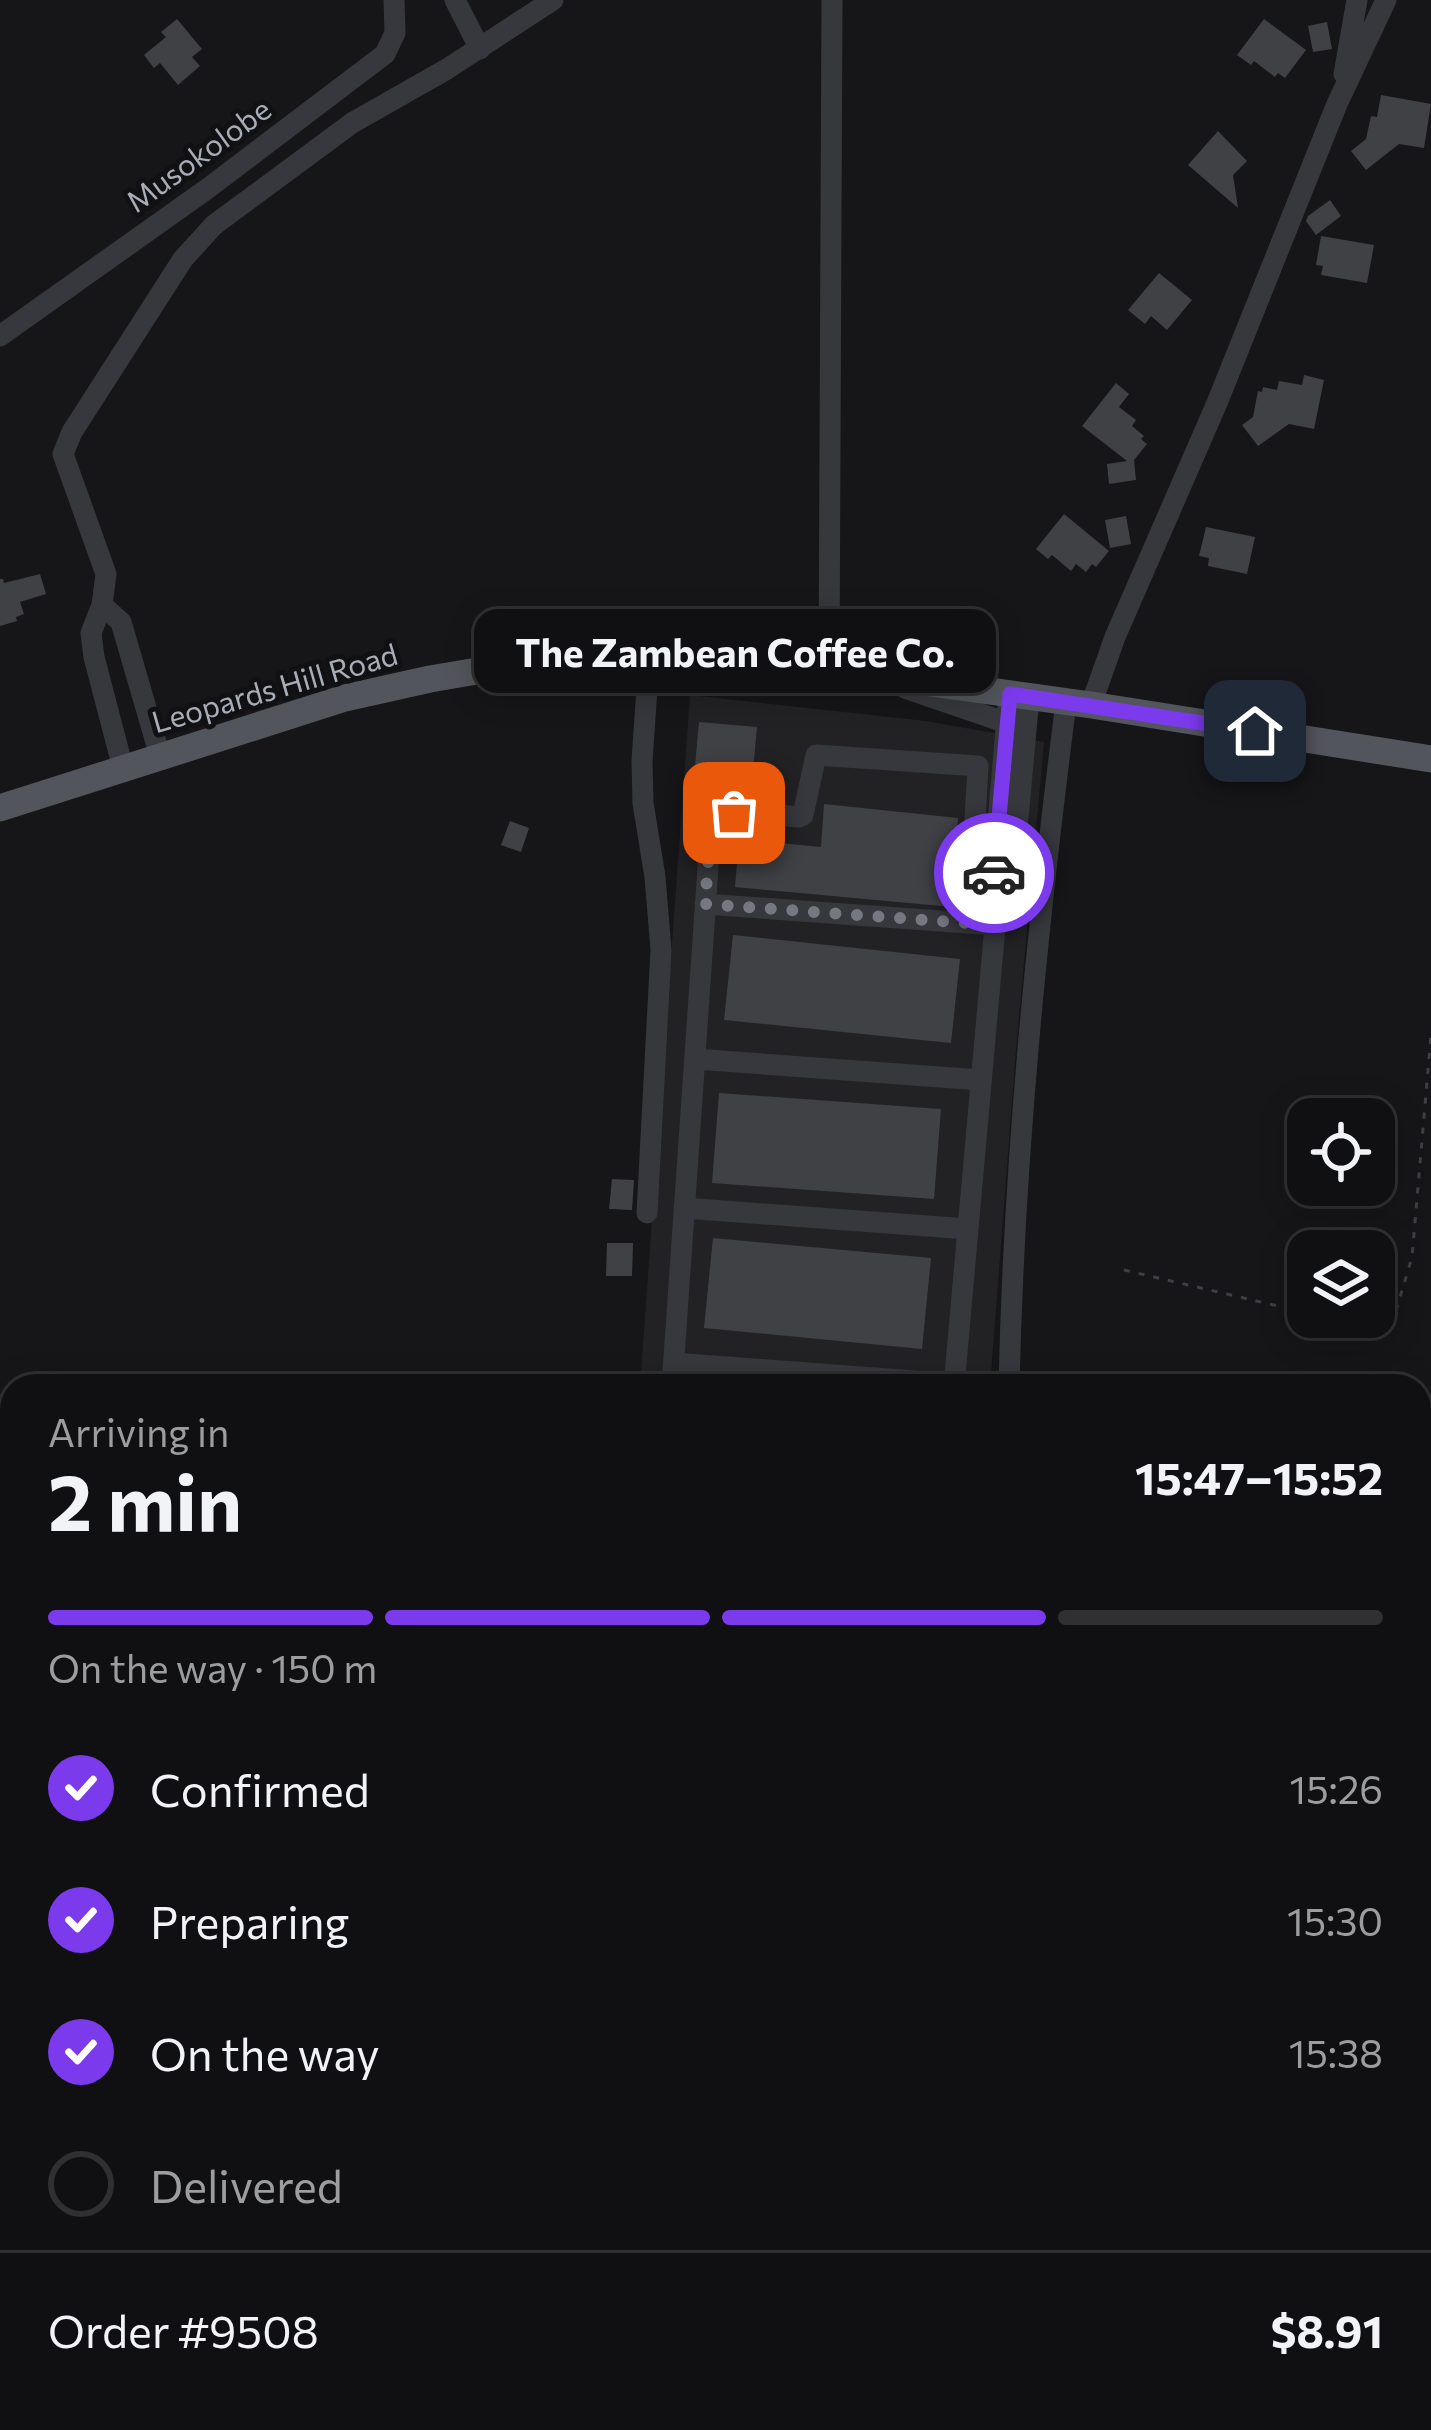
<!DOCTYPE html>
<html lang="en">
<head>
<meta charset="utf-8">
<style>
  body { margin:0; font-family:Commissioner,sans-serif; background:#1e1e20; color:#f1f3f6; height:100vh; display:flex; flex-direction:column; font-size:45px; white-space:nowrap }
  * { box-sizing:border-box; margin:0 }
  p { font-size:39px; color:#9c9d9f }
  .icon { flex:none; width:66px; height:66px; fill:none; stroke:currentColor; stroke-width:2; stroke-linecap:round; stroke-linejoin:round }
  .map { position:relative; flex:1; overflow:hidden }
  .drawer { position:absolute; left:0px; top:1374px; width:1431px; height:1056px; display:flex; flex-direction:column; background:#101012; border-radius:36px 36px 0 0; box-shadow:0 6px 30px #0003,0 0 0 3px #303032 }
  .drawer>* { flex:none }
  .fabs { position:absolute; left:1287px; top:1098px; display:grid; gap:24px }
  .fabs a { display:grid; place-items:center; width:108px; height:108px; border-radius:24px; background:#101012; box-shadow:0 6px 30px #0003,0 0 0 3px #303032; font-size:60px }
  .pin { position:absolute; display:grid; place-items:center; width:102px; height:102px; color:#fff; margin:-51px; border-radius:24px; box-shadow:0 6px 18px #0006 }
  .courier { position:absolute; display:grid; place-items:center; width:120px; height:120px; margin:-60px; border:9px solid #7c3aed; border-radius:50%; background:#fff; color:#222; box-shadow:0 3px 15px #0007 }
  .bubble { position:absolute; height:84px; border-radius:24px; background:#101012; box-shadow:0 6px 30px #0003,0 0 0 3px #303032; font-size:39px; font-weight:700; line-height:84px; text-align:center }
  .overview em { font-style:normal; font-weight:700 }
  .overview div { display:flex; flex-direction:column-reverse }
  .overview { display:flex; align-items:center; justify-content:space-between; height:204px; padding:0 48px }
  h1 { font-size:78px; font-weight:700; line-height:90px }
  .bar { display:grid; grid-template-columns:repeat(4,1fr); gap:18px 12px; align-content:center; height:144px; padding:0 48px }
  .bar i { height:15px; border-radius:9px; background:#303032 }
  .bar .selected { background:#7c3aed }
  .bar p { grid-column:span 4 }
  .line { display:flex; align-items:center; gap:30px; padding:0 48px; border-top:3px solid #303032 }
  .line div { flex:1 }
  ol { padding:0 48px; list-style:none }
  li { display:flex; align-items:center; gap:36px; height:132px }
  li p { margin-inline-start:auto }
  li .icon { padding:12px; border-radius:50%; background:#7c3aed; color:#fff; stroke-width:4 }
  li:last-child { color:#9c9d9f }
  li i { width:66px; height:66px; border:6px solid #303032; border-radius:50% }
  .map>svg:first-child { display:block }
</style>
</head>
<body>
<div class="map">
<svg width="1431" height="2430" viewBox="0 0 1431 2430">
  <rect width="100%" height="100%" fill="#161618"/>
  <path fill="#222225" d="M 690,695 L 926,721 L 1044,742 L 1016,1050 L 990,1386 L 640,1386 Z"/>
  <path fill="#404145" d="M 177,19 L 202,49 L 192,57 L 200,66 L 178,85 L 160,63 L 154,68 L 144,55 L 166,37 L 161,32 Z
    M 1264,19 L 1306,50 L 1285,78 L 1278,73 L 1275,77 L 1254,61 L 1251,65 L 1237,55 Z
    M 1327,22 L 1332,49 L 1313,52 L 1308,26 Z
    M 1381,95 L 1431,104 L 1424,148 L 1399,144 L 1366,170 L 1351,151 L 1366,139 L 1371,116 L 1377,117 Z
    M 1218,131 L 1247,161 L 1233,175 L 1238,208 L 1188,165 Z
    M 1330,200 L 1341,216 L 1316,235 L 1306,221 L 1308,216 Z
    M 1321,236 L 1374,245 L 1367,283 L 1321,275 L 1323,266 L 1316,265 Z
    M 1159,273 L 1192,300 L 1167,330 L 1151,316 L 1145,324 L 1128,310 Z
    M 1304,375 L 1324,380 L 1314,429 L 1289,424 L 1258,446 L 1242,425 L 1253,417 L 1258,391 L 1262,392 L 1263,387 L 1277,390 L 1279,381 L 1302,385 Z
    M 1116,383 L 1129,394 L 1119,407 L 1136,420 L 1132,426 L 1144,436 L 1141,439 L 1147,444 L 1134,460 L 1136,480 L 1109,484 L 1107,464 L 1127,461 L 1082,426 Z
    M 1064,514 L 1109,551 L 1096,567 L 1092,564 L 1086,572 L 1076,564 L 1071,571 L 1052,555 L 1048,559 L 1036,549 Z
    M 1126,516 L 1131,544 L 1110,548 L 1105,520 Z
    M 1206,527 L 1255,537 L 1247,574 L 1208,566 L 1209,558 L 1199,556 Z
    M 40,574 L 46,594 L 20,602 L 24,614 L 16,617 L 17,621 L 0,626 L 0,579 L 3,579 L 4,583 Z
    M 699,722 L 757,727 L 752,782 L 694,777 Z
    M 824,804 L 958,818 L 952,907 L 735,887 L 739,839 L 821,847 Z
    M 510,821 L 529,828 L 521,852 L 501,845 Z
    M 733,935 L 960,959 L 951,1043 L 724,1020 Z
    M 719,1093 L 941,1109 L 934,1199 L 712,1183 Z
    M 612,1179 L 634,1180 L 632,1210 L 609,1209 Z
    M 713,1238 L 931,1258 L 922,1349 L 704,1328 Z
    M 607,1243 L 633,1243 L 632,1276 L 606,1276 Z"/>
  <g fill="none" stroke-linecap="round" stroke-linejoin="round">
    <path stroke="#3d3f44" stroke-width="3" stroke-dasharray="6 9" stroke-linecap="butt" d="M 1124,1270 L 1308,1313
      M 1326,1317 L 1360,1325 L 1395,1314 L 1412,1257 L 1431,1035
      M 1419,1586 L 1431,1603
      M 0,2218 L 12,2220
      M 1419,2218 L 1431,2224"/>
    <path stroke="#37383d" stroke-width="21" d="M 455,0 L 480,49
      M 1344,74 L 1357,0
      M 0,336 L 207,189 L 385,54 L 395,33 L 394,0
      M 102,605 L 121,622 L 160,756
      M 829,669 L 832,0
      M 905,688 L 1007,723
      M 1091,705 L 1115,637 L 1217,403 L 1337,104 L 1386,0
      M 123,768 L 94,657 L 91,633 L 102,605 L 106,574 L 63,454 L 72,432 L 183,259 L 214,225 L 352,123 L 447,69 L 553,0
      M 998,893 L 1013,872 L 1029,698
      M 705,904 L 995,925
      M 695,1059 L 981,1080
      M 684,1208 L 968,1229
      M 647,1213 L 661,950 L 655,877 L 643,803 L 642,761 L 649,659
      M 674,1363 L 954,1384
      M 672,1386 L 711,825 C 713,822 714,819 716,817 C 728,807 782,816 799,817 L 803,815 L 816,755 L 978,766 L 971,890 L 998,893
      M 954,1386 L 998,893 L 994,869 L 1009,694
      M 1009,1386 C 1014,1157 1037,930 1066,703
      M 1419,2377 L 1431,2378
      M 641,2430 L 644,2418
      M 1302,2430 L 1304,2418"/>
    <path stroke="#53555c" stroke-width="27" d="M 0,808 L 345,698 L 430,679 L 524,663 L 649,659 L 776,662 L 866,674 L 1091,705 L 1431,759"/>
  </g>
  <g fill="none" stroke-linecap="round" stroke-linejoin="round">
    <path stroke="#757880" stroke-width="12" stroke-dasharray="0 21.6" d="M 734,813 C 722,814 717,814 711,825 L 705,904 L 995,925 L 998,893 L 994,873"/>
    <path stroke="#7c3aed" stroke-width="15" d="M 994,873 L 1010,694 L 1255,731"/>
  </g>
  <g text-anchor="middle" stroke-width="10" stroke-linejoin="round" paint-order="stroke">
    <g font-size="30" fill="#a8adb8" stroke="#111113">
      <text transform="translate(199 156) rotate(-36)" y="10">Musokolobe</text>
      <text transform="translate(275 689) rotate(-16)" y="10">Leopards Hill Road</text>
    </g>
  </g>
</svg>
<div class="fabs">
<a><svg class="icon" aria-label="locate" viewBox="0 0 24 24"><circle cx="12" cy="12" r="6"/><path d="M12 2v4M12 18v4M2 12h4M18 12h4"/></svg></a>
<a><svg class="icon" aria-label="layers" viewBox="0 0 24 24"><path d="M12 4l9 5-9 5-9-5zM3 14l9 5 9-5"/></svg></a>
</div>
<div class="pin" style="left:734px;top:813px;background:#ea580c"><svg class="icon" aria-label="bag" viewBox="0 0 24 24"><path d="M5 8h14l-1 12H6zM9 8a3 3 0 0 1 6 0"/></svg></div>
<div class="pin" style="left:1255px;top:731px;background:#1f2937"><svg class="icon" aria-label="home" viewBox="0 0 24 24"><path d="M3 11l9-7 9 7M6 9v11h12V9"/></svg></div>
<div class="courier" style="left:994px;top:873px"><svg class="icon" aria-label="car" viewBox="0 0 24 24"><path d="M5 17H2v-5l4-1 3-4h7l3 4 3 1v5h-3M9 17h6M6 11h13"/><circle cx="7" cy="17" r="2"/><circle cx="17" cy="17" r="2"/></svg></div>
<div class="bubble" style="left:474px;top:609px;width:522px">The Zambean Coffee Co.</div>
<section class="drawer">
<div class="overview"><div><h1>2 min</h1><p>Arriving in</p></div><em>15:47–15:52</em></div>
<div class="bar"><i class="selected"></i><i class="selected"></i><i class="selected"></i><i></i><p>On the way · 150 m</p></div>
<ol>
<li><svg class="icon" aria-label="check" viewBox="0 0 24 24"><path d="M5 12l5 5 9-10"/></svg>Confirmed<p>15:26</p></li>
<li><svg class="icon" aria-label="check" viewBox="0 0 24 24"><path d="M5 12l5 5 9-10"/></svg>Preparing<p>15:30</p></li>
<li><svg class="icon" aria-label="check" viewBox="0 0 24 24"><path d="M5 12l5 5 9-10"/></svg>On the way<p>15:38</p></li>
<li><i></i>Delivered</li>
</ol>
<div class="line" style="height:156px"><div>Order #9508</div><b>$8.91</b></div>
</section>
</div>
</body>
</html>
